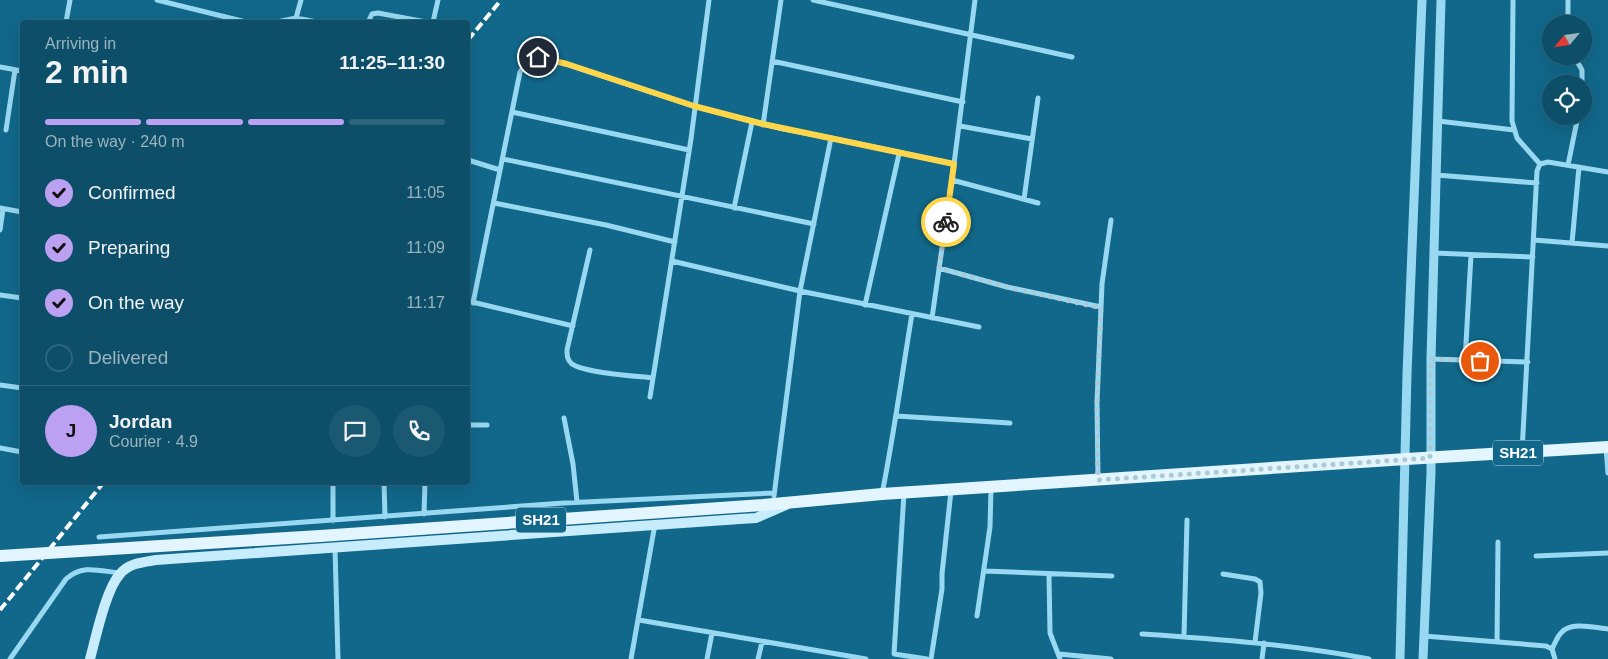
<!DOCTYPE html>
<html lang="en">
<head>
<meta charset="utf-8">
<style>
  body { margin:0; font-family:Arial,sans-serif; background:#1b5871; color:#f1f3f6; height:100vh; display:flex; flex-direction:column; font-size:19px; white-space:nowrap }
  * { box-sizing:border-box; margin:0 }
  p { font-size:16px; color:#9ab4c0 }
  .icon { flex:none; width:28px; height:28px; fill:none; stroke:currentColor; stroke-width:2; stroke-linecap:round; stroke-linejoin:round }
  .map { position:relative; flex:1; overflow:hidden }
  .sheet { position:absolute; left:20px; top:20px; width:450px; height:465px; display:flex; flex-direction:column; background:#0d4e68; border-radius:5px; box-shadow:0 5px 20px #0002,0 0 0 1px #2d657c }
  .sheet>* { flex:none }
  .needle { width:32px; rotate:241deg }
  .tools { position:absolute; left:1542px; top:15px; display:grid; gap:10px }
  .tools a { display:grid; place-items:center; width:50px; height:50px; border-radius:50%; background:#0d4e68; box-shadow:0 5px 20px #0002,0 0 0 1px #2d657c; font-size:25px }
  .pin { position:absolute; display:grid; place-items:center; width:42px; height:42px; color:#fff; margin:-21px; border:2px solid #fff; border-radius:50%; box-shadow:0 1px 5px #0007 }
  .courier { position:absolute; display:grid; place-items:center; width:50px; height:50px; margin:-25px; border:4px solid #ffd54a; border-radius:50%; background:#fff; color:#222; box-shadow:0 1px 6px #0007 }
  .overview em { font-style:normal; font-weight:800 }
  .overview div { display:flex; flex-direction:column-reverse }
  .overview { display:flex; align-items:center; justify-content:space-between; height:85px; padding:0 25px }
  h1 { font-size:32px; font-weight:800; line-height:38px }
  .bar { display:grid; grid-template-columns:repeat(4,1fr); gap:8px 5px; align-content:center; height:60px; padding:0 25px }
  .bar i { height:6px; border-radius:4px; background:#2d657c }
  .bar .on { background:#bca0f2 }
  .bar p { grid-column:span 4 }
  .line { display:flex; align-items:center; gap:12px; padding:0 25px; border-top:1px solid #2d657c }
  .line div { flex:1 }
  .round { display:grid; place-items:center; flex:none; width:52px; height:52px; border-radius:26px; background:#1b5871 }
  ol { padding:0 25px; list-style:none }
  li { display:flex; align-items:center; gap:15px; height:55px }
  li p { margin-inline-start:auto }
  li .icon { padding:5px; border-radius:50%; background:#bca0f2; color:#111; stroke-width:4 }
  li:last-child { color:#9ab4c0 }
  li i { width:28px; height:28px; border:2px solid #2d657c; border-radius:50% }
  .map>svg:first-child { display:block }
</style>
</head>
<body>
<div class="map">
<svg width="1608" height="659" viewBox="0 0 1608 659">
  <rect width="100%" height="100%" fill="#11688b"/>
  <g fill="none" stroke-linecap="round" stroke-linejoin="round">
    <path stroke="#98d9f1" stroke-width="5" d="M 157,0 L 246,22
      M 813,0 L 1072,57
      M 1513,0 L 1512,121 L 1517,138 L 1540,164
      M 296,18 L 301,0
      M 66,22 L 70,0
      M 277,22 L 296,18 L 317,22
      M 368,22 L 372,14 L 378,13 L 426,22
      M 433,22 L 438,0
      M 1568,24 L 1568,0
      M 1574,56 L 1582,70 L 1582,84
      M 772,61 L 963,102
      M 0,67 L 22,71
      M 512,112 L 689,150
      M 1438,121 L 1514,130
      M 763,125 L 781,0
      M 960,126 L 1032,139
      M 6,130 L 15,70
      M 503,159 L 814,224
      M 468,160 L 500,170
      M 1540,164 L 1548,162 L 1608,172
      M 1568,165 L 1578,116
      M 1436,175 L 1537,183
      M 952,180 L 1038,203
      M 1024,199 L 1038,98
      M 494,203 L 606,225 L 675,242
      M 0,208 L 22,212
      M 734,208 L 752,122
      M 0,230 L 3,209
      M 1534,240 L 1608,246
      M 1572,243 L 1579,167
      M 590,250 L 567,350 C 567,355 567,360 572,364 C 585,373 635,376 653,378
      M 1434,253 L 1533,257
      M 672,261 L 800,291 L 979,327
      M 939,268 L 1007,287 L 1101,307
      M 0,295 L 22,298
      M 468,301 L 573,326
      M 473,303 L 520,72 C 526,62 532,57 544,57 L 693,106 L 783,129 L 831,138
      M 865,305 L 899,154
      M 932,318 L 954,164
      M 1431,359 L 1528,362
      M 1465,361 L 1471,255
      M 0,385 L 22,388
      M 650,397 L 691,139 L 709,0
      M 896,416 L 1010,423
      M 564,418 L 573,464 L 577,502
      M 468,425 L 487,425
      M 0,448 L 22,452
      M 1606,448 L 1608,473
      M 1522,452 L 1537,171 L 1540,164
      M 1098,480 L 1097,402 L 1102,284 L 1111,220
      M 333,482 L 333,521
      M 384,482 L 385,517
      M 904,493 L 894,654 L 927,659
      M 882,494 C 894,434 902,374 912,314
      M 774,496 L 800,291 L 831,138 L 954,164 L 975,0
      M 424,514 L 425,482
      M 99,537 L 564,503 L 774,493
      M 335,548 L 338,659
      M 1536,556 L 1608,553
      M 984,571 L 1112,576
      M 1223,574 L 1255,579 L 1260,582 L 1261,593 L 1255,642
      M 1049,575 L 1050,633 L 1060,659
      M 977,616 L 990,527 L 991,488
      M 639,620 L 866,659
      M 1142,634 C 1219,639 1294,645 1369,659
      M 1184,636 L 1187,520
      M 1424,636 L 1546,646 L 1552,649 L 1555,659
      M 1497,642 L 1498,542
      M 1552,649 C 1555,644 1557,636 1562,632 C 1571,621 1596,628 1608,629
      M 1059,654 L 1111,659
      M 10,659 L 66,579 C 83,564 99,571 120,573
      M 631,659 L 655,524
      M 707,659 L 712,633
      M 758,659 L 762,642
      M 931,659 L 942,589 L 942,574 L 951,491
      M 1262,659 L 1264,643"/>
    <path stroke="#98d9f1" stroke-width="9" d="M 1400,659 L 1407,374 L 1422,0
      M 1423,659 L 1431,473 L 1431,359 L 1441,0"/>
    <path stroke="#c7ecfc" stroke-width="10" d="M 90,659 C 96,637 106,589 120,574 C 129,563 144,562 156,560 L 740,519 L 756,518 L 786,505"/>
    <path stroke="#e3f5ff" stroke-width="12" d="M 320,536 L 763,505 L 882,494 L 1406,459 L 1608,447"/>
    <path stroke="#fff" stroke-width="4" stroke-dasharray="9 4" stroke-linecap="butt" d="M 468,40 L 501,0
      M 0,610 L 104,482"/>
    <path stroke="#e3f5ff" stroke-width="12" d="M 0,556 L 320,536"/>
  </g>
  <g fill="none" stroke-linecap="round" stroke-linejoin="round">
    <path stroke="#accad6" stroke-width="5" stroke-dasharray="0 9" d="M 946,222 L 939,268 L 1007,287 L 1101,308 L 1097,402 L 1098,480 L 1430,458 L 1431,359 L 1480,361"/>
    <path stroke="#ffd54a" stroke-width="6" d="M 538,57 L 567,64 L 694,106 L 763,124 L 954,164 L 946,222"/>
  </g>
  <g text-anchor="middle" stroke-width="5" stroke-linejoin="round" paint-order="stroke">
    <g fill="#11688b" stroke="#b8d2dc" stroke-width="1">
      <rect x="1493" y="440.5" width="50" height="25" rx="4"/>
      <rect x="516" y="507.5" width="50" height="25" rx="4"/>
    </g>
    <g font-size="15" font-weight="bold" fill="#fff">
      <text x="1518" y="458">SH21</text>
      <text x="541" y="525">SH21</text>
    </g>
  </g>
</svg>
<div class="tools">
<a><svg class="needle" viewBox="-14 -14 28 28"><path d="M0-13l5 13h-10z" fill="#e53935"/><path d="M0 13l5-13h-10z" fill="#9ab4c0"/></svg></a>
<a><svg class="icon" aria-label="locate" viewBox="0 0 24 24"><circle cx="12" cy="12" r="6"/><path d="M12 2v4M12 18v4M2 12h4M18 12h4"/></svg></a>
</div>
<div class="pin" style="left:1480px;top:361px;background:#ea580c"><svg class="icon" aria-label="bag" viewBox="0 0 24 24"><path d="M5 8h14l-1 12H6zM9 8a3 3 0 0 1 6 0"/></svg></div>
<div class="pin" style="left:538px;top:57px;background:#1f2937"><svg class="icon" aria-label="home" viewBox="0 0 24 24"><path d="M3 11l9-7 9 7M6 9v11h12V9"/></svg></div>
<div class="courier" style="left:946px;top:222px"><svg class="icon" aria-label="bike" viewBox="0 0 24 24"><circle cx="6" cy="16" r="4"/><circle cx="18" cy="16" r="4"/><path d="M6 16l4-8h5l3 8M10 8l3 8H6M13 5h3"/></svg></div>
<section class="sheet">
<div class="overview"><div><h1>2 min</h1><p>Arriving in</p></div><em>11:25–11:30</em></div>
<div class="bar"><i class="on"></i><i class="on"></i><i class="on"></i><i></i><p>On the way · 240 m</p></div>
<ol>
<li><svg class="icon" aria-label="check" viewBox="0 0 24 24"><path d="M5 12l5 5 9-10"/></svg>Confirmed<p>11:05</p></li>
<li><svg class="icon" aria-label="check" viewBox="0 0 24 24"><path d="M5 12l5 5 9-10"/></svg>Preparing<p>11:09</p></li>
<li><svg class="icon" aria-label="check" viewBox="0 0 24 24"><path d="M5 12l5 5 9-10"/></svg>On the way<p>11:17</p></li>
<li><i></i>Delivered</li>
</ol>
<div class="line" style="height:90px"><b class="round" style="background:#bca0f2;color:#111">J</b><div><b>Jordan</b><p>Courier · 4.9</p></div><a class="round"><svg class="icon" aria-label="chat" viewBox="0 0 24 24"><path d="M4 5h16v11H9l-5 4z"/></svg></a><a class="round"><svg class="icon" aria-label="phone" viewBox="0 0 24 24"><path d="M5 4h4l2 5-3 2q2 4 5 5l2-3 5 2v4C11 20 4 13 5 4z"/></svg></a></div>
</section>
</div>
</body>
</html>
